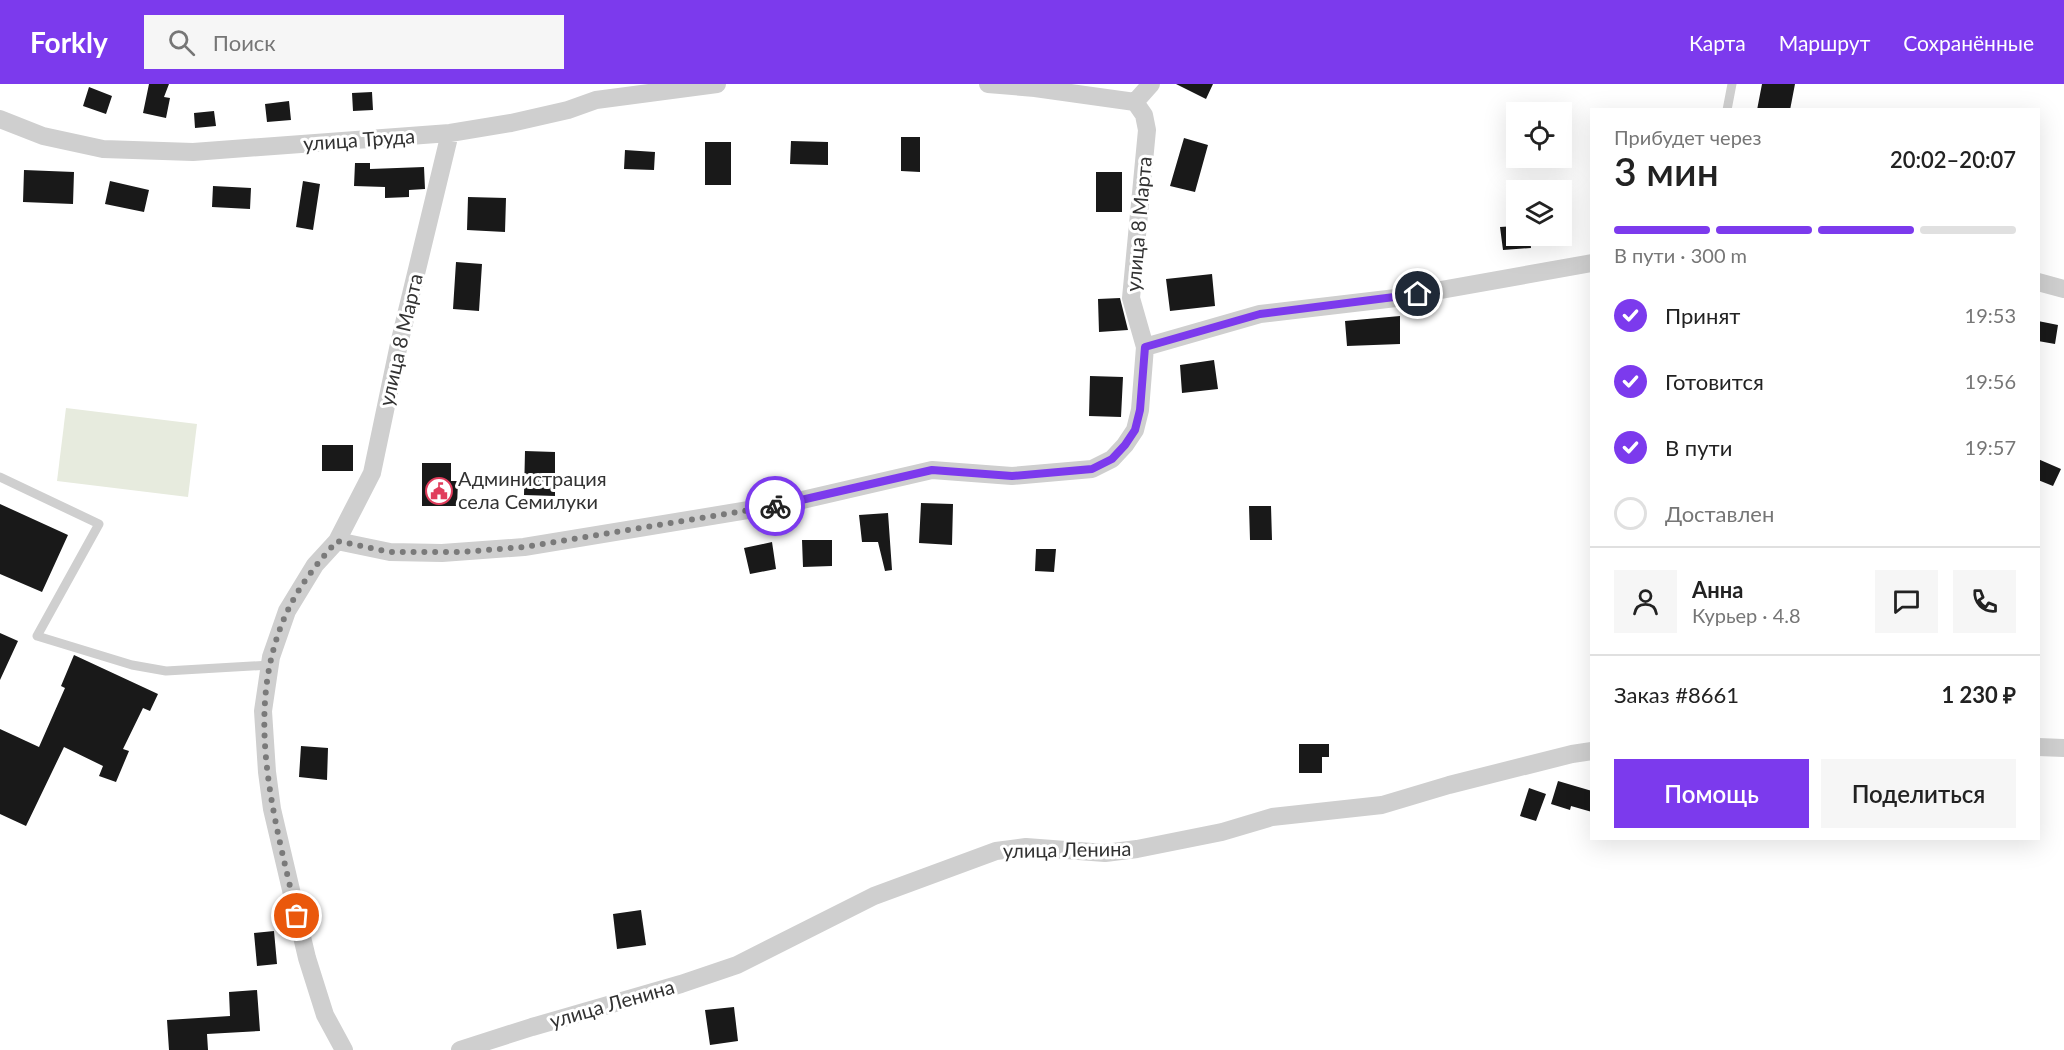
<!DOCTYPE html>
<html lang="ru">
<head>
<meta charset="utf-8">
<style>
  body { margin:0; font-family:Lato,sans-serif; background:#f6f6f6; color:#222; height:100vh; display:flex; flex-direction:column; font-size:22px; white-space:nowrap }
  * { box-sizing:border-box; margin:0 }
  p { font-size:20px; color:#767676 }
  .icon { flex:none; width:33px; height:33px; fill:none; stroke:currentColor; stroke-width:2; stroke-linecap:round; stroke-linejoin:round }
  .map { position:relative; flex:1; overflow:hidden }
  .sheet { position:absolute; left:1590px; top:24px; width:450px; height:732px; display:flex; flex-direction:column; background:#fff; border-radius:0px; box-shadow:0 6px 24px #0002 }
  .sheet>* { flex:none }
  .fabs { position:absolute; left:1506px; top:18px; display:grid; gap:12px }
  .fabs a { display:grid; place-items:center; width:66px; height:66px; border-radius:0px; background:#fff; box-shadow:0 6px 24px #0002; font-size:30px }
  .pin { position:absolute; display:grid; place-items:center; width:51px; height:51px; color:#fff; margin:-26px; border:3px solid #fff; border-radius:50%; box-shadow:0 2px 6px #0007 }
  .courier { position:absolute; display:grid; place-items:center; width:60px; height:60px; margin:-30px; border:4px solid #7c3aed; border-radius:50%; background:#fff; color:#222; box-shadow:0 2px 8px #0007 }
  .summary em { font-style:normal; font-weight:600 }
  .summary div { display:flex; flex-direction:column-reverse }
  .summary { display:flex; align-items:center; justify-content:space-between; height:102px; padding:0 24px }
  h1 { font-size:39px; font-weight:600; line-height:45px }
  .bar { display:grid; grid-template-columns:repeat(4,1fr); gap:9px 6px; align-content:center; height:72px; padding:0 24px }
  .bar i { height:8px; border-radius:4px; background:#e0e0e0 }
  .bar .selected { background:#7c3aed }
  .bar p { grid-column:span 4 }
  .line { display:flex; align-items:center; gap:15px; padding:0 24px; border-top:2px solid #e0e0e0 }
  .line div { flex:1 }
  .round { display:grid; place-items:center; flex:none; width:63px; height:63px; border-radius:0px; background:#f6f6f6 }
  ol { padding:0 24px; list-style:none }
  li { display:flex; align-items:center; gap:18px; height:66px }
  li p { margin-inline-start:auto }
  li .icon { padding:6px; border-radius:50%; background:#7c3aed; color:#fff; stroke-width:4 }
  li:last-child { color:#767676 }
  li i { width:33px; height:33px; border:3px solid #e0e0e0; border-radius:50% }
  .button { display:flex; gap:12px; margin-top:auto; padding:12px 24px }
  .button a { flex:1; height:69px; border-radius:0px; background:#7c3aed; color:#fff; font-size:24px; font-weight:600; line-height:69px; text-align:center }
  .button a+a { background:#f6f6f6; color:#222 }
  header { display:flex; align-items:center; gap:36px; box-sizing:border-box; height:84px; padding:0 30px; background:#7c3aed; color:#fff }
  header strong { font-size:28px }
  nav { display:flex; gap:33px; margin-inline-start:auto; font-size:21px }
  .search { width:420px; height:54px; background:#f6f6f6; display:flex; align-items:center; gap:15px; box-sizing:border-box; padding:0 21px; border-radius:0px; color:#767676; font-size:22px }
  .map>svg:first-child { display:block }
</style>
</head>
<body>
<header>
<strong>Forkly</strong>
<div class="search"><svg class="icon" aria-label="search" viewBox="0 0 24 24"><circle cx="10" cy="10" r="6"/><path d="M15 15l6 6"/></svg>Поиск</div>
<nav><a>Карта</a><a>Маршрут</a><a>Сохранённые</a></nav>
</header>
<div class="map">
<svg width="2064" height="966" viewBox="0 0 2064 966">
  <rect width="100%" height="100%" fill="#fff"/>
  <path fill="#e7ebde" d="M 66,324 L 197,340 L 188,413 L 57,397 Z"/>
  <path fill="#191919" d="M 149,0 L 169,0 L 164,13 L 170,14 L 166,34 L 143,29 Z
    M 1176,0 L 1213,0 L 1206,15 Z
    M 1762,0 L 1795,0 L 1790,26 L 1757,26 Z
    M 89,3 L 112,12 L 106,30 L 83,22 Z
    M 372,8 L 373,26 L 353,27 L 352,9 Z
    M 289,17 L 291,36 L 267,38 L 265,20 Z
    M 214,27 L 216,42 L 195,44 L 194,29 Z
    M 901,53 L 920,53 L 920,88 L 901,87 Z
    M 1184,54 L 1208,61 L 1195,108 L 1170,102 Z
    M 791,57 L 828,58 L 828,81 L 790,80 Z
    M 705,58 L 731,58 L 731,101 L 705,101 Z
    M 625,66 L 655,68 L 654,86 L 624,85 Z
    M 355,79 L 370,79 L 370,85 L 424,83 L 425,105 L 409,106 L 409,113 L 385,114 L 385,103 L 354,102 Z
    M 24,86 L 74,88 L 73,120 L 23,118 Z
    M 1096,88 L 1122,88 L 1122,128 L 1096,128 Z
    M 110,97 L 149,106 L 144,128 L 105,120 Z
    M 303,97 L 320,100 L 313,146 L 296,143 Z
    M 213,102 L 251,104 L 250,125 L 212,123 Z
    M 468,113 L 506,114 L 505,148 L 467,146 Z
    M 1516,142 L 1516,152 L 1530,152 L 1531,164 L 1503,166 L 1500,143 Z
    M 456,178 L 482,180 L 479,227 L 453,225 Z
    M 1212,190 L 1215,222 L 1170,227 L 1166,195 Z
    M 1120,214 L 1128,246 L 1099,248 L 1098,215 Z
    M 1400,232 L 1400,260 L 1347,262 L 1345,237 Z
    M 2038,237 L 2058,241 L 2055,260 L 2038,257 Z
    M 1214,276 L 1218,305 L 1182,309 L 1180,281 Z
    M 1090,292 L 1123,293 L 1121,333 L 1089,332 Z
    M 322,361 L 353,361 L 353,387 L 322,387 Z
    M 525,367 L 555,368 L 555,412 L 524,411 Z
    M 2038,375 L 2061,385 L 2053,402 L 2038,396 Z
    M 422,379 L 451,379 L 451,397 L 458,397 L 457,422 L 422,422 Z
    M 921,419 L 953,420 L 952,461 L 919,459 Z
    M 0,420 L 68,451 L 42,508 L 0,490 Z
    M 1249,422 L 1271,422 L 1272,456 L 1250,456 Z
    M 888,429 L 892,486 L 885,487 L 878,458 L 862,458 L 859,431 Z
    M 802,456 L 832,456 L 832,482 L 803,483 Z
    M 772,458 L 776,485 L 750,490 L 744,464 Z
    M 1036,465 L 1056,465 L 1054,488 L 1035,487 Z
    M 0,549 L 18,557 L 0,596 Z
    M 74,571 L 158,610 L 150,627 L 143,624 L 123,665 L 129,667 L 116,698 L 99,692 L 103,682 L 64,663 L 26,742 L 0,730 L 0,645 L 39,663 L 65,604 L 61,602 Z
    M 1299,660 L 1329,660 L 1329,673 L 1322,673 L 1322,689 L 1299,689 Z
    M 301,662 L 328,664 L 327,696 L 299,693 Z
    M 1558,697 L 1592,707 L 1592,728 L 1571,722 L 1570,726 L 1551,720 Z
    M 1529,704 L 1546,710 L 1536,737 L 1520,732 Z
    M 641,826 L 646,861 L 617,865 L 613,830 Z
    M 274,847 L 277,880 L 257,882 L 254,849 Z
    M 257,906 L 260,947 L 207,950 L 208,966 L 169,966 L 167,936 L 230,932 L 229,908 Z
    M 734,923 L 738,957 L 710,961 L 705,926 Z"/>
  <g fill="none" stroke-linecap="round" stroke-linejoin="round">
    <path stroke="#cfcfcf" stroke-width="9" d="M 1727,26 L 1732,0
      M 0,393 L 99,440 L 37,552 L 132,581 L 166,587 L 270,581"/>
    <path stroke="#cfcfcf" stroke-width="18" d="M 988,0 L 1035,4 L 1135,18
      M 1135,18 L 1151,0
      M 0,35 L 43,52 L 103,65 L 193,68 L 450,49 L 511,39 L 568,26 L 596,16 L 717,0
      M 2038,198 L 2064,205
      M 1145,263 L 1260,230 L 1396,214 L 1592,179
      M 337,457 L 390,468 L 442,469 L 524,463 L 785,420 L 932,386 L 1012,392 L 1092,385 L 1112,375 L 1125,361 L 1135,346 L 1140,326 L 1145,263 L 1131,214 L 1147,46 L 1144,31 L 1135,18
      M 2038,663 L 2064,664
      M 344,966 L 325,931 L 307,874 L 272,725 L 267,688 L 263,627 L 271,573 L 287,527 L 315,481 L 337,457 L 372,389 L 399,260 L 450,49
      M 460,966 L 532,943 L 681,900 L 737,881 L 874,812 L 996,767 L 1026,763 L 1105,769 L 1137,765 L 1222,748 L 1272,733 L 1382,721 L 1449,701 L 1572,670 L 1592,667"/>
  </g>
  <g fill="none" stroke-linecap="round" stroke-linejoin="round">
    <path stroke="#7a7a7a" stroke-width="6" stroke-dasharray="0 10.8" d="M 297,832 C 274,732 242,626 287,528 C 299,502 318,478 337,457 L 390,468 L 462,468 L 524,463 L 775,422"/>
    <path stroke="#7c3aed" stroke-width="8" d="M 775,422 L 932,386 L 1012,392 L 1092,385 L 1112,375 L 1125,361 L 1135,346 L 1140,326 L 1145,263 L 1260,230 L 1418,210"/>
  </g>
  <defs>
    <symbol id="civic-ring" viewBox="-11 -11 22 22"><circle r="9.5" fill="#fff" stroke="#e13d5c" stroke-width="1.5"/><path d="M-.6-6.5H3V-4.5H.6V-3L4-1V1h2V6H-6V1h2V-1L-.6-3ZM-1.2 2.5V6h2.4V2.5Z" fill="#e13d5c"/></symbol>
  </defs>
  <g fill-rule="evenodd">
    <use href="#civic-ring" x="424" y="392" width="30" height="30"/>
  </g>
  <g text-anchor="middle" stroke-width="6" stroke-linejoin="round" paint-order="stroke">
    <g font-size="20" fill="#323232" stroke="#fff">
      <text transform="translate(359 56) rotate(-4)" y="7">улица Труда</text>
      <text transform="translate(1139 140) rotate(-85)" y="7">улица 8 Марта</text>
      <text transform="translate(401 256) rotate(-77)" y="7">улица 8 Марта</text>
      <text transform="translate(1067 766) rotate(-1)" y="7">улица Ленина</text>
      <text transform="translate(612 920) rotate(-16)" y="7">улица Ленина</text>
    </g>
    <g font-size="20" fill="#323232" stroke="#fff" text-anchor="start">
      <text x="458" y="402">Администрация<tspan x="458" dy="23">села Семилуки</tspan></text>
    </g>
  </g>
</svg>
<div class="fabs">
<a><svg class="icon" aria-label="locate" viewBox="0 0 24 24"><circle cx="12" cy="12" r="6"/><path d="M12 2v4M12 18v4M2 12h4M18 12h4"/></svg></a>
<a><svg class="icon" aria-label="layers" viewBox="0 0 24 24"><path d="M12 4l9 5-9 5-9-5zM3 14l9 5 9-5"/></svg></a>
</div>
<div class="pin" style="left:297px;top:832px;background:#ea580c"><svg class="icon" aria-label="bag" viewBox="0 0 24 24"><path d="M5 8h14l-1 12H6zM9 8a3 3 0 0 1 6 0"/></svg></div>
<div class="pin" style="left:1418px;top:210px;background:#1f2937"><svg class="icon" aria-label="home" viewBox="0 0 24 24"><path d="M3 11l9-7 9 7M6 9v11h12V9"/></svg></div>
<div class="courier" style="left:775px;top:422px"><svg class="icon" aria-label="bike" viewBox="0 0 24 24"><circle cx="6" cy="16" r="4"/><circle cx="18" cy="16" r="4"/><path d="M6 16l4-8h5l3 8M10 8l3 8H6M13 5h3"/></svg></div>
<section class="sheet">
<div class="summary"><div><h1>3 мин</h1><p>Прибудет через</p></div><em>20:02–20:07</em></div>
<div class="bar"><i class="selected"></i><i class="selected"></i><i class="selected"></i><i></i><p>В пути · 300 m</p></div>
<ol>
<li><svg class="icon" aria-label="check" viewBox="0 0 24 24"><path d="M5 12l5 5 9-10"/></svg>Принят<p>19:53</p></li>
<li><svg class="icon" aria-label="check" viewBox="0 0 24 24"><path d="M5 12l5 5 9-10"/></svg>Готовится<p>19:56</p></li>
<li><svg class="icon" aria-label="check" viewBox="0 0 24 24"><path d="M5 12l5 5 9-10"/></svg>В пути<p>19:57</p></li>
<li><i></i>Доставлен</li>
</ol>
<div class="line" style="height:108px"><a class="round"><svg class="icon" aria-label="person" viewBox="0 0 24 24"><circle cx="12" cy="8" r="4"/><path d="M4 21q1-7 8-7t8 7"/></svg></a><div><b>Анна</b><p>Курьер · 4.8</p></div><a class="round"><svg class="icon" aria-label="chat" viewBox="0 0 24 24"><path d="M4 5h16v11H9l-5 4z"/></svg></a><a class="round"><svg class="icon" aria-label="phone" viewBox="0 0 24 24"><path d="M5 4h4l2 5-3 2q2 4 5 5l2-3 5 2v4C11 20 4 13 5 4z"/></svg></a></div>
<div class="line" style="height:78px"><div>Заказ #8661</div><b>1 230 ₽</b></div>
<div class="button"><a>Помощь</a><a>Поделиться</a></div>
</section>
</div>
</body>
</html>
